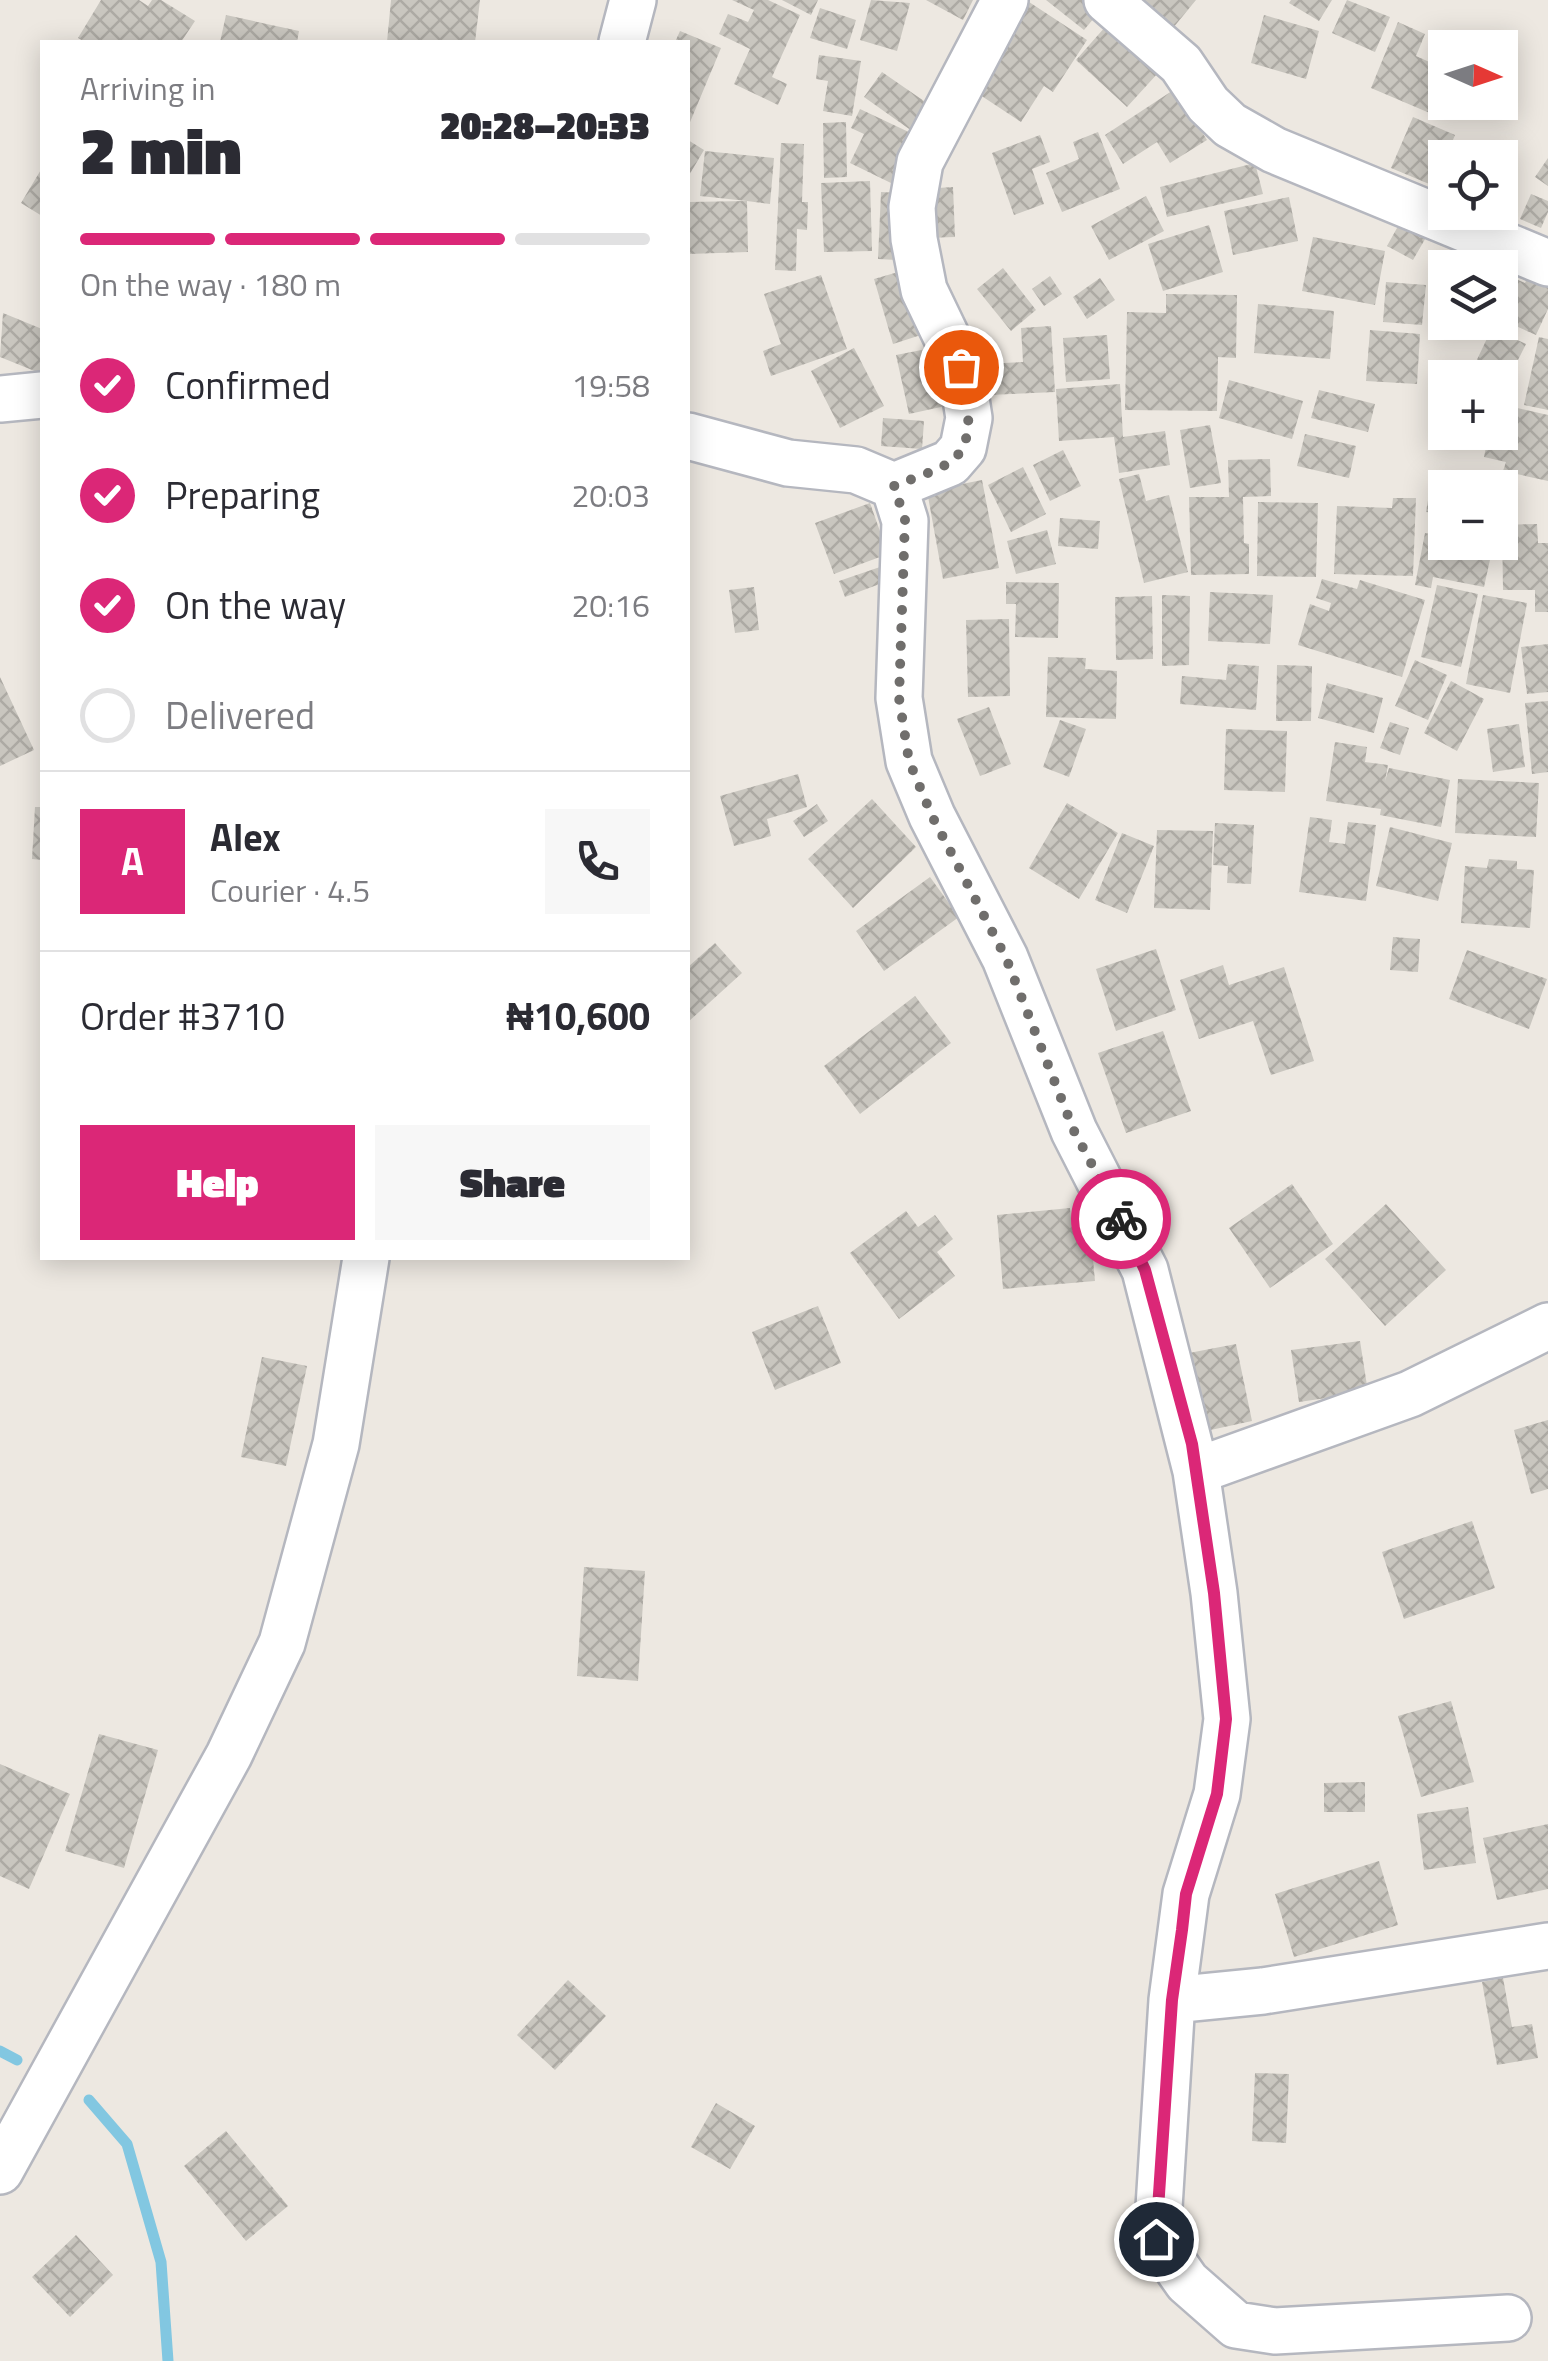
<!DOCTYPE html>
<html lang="en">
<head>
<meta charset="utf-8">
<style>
  body { margin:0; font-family:"Titillium Web",sans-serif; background:#f7f7f7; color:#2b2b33; height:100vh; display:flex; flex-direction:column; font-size:38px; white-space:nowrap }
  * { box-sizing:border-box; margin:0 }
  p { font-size:32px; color:#7c7c81 }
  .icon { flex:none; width:55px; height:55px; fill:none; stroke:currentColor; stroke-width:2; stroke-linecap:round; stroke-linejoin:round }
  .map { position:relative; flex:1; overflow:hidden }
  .details { position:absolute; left:40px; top:40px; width:650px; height:1220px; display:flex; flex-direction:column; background:#fff; border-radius:0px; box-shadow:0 5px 25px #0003 }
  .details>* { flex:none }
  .needle { width:65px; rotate:93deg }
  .buttons { position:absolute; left:1428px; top:30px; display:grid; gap:20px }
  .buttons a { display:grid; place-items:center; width:90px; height:90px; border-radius:0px; background:#fff; box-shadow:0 5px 25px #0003; font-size:50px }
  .pin { position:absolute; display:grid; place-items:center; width:85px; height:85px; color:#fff; margin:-42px; border:5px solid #fff; border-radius:50%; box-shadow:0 2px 10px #0007 }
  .courier { position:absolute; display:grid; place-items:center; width:100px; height:100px; margin:-50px; border:8px solid #db2777; border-radius:50%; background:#fff; color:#222; box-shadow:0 2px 12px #0007 }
  .summary em { font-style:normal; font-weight:800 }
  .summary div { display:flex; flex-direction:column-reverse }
  .summary { display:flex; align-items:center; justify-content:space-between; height:170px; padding:0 40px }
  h1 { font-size:65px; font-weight:800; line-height:75px }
  .bar { display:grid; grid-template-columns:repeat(4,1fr); gap:15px 10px; align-content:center; height:120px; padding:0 40px }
  .bar i { height:12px; border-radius:8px; background:#e1e1e2 }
  .bar .current { background:#db2777 }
  .bar p { grid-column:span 4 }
  .line { display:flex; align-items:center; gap:25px; padding:0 40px; border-top:2px solid #e1e1e2 }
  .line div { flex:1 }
  .round { display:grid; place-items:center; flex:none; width:105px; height:105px; border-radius:0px; background:#f7f7f7 }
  ol { padding:0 40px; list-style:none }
  li { display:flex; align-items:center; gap:30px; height:110px }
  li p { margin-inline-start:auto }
  li .icon { padding:10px; border-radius:50%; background:#db2777; color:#fff; stroke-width:4 }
  li:last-child { color:#7c7c81 }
  li i { width:55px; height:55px; border:5px solid #e1e1e2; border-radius:50% }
  .cta { display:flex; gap:20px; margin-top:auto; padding:20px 40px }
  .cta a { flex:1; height:115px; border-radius:0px; background:#db2777; color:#fff; font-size:40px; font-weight:800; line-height:115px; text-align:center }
  .cta a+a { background:#f7f7f7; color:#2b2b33 }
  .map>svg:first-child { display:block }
</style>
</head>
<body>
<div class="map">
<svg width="1548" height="2361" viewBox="0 0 1548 2361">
  <defs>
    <pattern id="building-cross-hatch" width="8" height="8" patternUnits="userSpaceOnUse" patternTransform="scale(2.5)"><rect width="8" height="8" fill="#c9c6bf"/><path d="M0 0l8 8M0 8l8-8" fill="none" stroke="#adaaa4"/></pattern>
  </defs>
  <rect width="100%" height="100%" fill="#ede8e1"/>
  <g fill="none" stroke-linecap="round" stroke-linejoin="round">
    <path stroke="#82c7e1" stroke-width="11" d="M 0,2051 L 17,2060
      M 89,2100 L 127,2144 L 161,2262 L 168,2361"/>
  </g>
  <path fill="url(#building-cross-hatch)" d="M 101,0 L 139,0 L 148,6 L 152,0 L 161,0 L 195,21 L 181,42 L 85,42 L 78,38 Z
    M 391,0 L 480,0 L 475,42 L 387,42 Z
    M 732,0 L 768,0 L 800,15 L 772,77 L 787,84 L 778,105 L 734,84 L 750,49 L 719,34 L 728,14 L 748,22 L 754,10 Z
    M 782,0 L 818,0 L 811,15 Z
    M 871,0 L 910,3 L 897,51 L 860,40 Z
    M 926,0 L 973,0 L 963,20 Z
    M 1026,0 L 1087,40 L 1053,92 L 1044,86 L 1021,122 L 968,87 Z
    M 1046,0 L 1086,0 L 1100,11 L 1084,30 Z
    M 1140,0 L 1196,0 L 1173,28 Z
    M 1291,0 L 1332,0 L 1319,21 L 1289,3 Z
    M 1347,0 L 1390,17 L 1375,52 L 1332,33 Z
    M 820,8 L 856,20 L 847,49 L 810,38 Z
    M 226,15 L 299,31 L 297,42 L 220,42 Z
    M 1264,15 L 1319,31 L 1306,79 L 1251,63 Z
    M 1398,22 L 1425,34 L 1416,56 L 1445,69 L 1445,105 L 1439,117 L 1371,88 Z
    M 1106,26 L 1158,73 L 1127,107 L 1076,60 Z
    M 680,31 L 721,48 L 688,127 L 688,42 L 675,42 Z
    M 819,55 L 861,61 L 852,116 L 823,111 L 828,81 L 816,79 Z
    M 882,72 L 937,110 L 919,136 L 864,97 Z
    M 1175,89 L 1207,140 L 1170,163 L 1157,142 L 1123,164 L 1105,135 Z
    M 860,109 L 915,135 L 893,184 L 850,163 L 864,134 L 851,128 Z
    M 1413,117 L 1455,135 L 1434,186 L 1391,168 Z
    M 846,122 L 847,177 L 824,178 L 823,123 Z
    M 1098,132 L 1120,189 L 1062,212 L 1046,173 L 1079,159 L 1073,142 Z
    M 1040,135 L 1050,162 L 1032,169 L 1044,204 L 1014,215 L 992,153 Z
    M 688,140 L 704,150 L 688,177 Z
    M 781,143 L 804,144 L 802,202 L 808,202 L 807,230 L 797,229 L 796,271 L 775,270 Z
    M 705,151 L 774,158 L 770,204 L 747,201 L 748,252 L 688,254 L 688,202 L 747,201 L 700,196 Z
    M 1548,158 L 1548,186 L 1535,177 Z
    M 1255,163 L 1263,194 L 1167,217 L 1160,187 Z
    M 42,168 L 42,216 L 21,203 Z
    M 870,181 L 872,251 L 824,252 L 821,183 Z
    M 953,187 L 955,237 L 925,238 L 923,189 Z
    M 881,192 L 901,193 L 897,260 L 878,259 Z
    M 1531,194 L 1548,201 L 1548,212 L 1541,228 L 1520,219 Z
    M 1146,196 L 1164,231 L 1109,260 L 1091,226 Z
    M 1289,197 L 1298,241 L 1233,255 L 1224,211 Z
    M 1402,219 L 1428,234 L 1413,260 L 1387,246 Z
    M 1209,225 L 1223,272 L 1163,291 L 1148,244 Z
    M 1313,237 L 1385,251 L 1375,305 L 1302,291 Z
    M 1003,268 L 1036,310 L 1011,331 L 977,289 Z
    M 1532,268 L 1548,276 L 1548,309 L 1536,335 L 1500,319 L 1500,272 L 1525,283 Z
    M 905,270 L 924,334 L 893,344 L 874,279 Z
    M 821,275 L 847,349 L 771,376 L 763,351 L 781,344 L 764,294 Z
    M 1050,276 L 1062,294 L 1044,306 L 1032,289 Z
    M 1100,278 L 1115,300 L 1087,319 L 1073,297 Z
    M 1386,282 L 1426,285 L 1422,325 L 1383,322 Z
    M 1166,294 L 1237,295 L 1236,358 L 1218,357 L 1217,411 L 1125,410 L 1127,312 L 1166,313 Z
    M 1258,304 L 1334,311 L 1330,359 L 1254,353 Z
    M 3,313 L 42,329 L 42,374 L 0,357 Z
    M 1051,326 L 1055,392 L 988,395 L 986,364 L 1023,362 L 1021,328 Z
    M 1492,328 L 1526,344 L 1506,384 L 1500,378 L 1473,368 Z
    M 1370,330 L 1420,334 L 1417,384 L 1366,381 Z
    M 1107,335 L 1110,379 L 1066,382 L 1063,338 Z
    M 1539,337 L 1548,339 L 1548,410 L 1524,405 Z
    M 937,347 L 950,405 L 909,414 L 896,355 Z
    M 854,348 L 884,406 L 840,428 L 811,371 Z
    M 1229,380 L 1303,401 L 1292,439 L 1219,418 Z
    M 1120,384 L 1123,437 L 1165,431 L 1170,465 L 1119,473 L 1114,437 L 1059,441 L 1056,389 Z
    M 1319,390 L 1375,404 L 1368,432 L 1311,418 Z
    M 1500,404 L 1548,415 L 1548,481 L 1503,471 L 1506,462 L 1484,457 L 1489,432 L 1500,432 Z
    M 883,418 L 924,421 L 922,449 L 881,446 Z
    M 1210,425 L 1221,483 L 1190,488 L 1180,430 Z
    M 1305,434 L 1356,446 L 1349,478 L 1297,466 Z
    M 1063,450 L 1081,486 L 1050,501 L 1033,465 Z
    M 1270,459 L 1271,496 L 1243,497 L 1244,543 L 1249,544 L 1249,574 L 1191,575 L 1189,497 L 1229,497 L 1228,460 Z
    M 1023,467 L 1046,514 L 1011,532 L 988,485 Z
    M 1139,474 L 1146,501 L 1169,495 L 1188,572 L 1144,583 L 1119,479 Z
    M 982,480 L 999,568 L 943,579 L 927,491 Z
    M 1429,494 L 1445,496 L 1445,530 L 1433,529 L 1435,513 L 1426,512 Z
    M 1393,498 L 1416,498 L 1413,576 L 1334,574 L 1337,506 L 1392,508 Z
    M 1258,502 L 1318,503 L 1316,577 L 1257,576 Z
    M 870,503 L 888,554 L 834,574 L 815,523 Z
    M 1060,518 L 1100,521 L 1098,549 L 1058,546 Z
    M 1537,524 L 1538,543 L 1548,543 L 1548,612 L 1535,612 L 1535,590 L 1503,590 L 1502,525 Z
    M 1047,530 L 1056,564 L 1016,574 L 1007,541 Z
    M 1425,533 L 1445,537 L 1445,542 L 1493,546 L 1484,587 L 1433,577 L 1431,588 L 1415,585 Z
    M 880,567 L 885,582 L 845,597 L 839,581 Z
    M 1322,579 L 1357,589 L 1360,580 L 1425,600 L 1402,677 L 1298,645 L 1310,604 L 1329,611 L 1331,603 L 1316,598 Z
    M 1006,582 L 1059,583 L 1058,638 L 1015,637 L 1016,604 L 1006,604 Z
    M 1437,585 L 1478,594 L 1461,667 L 1421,657 Z
    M 754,587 L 759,630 L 735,633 L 729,590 Z
    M 1210,592 L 1273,595 L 1270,644 L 1208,641 Z
    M 1162,595 L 1190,596 L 1189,665 L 1162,666 Z
    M 1483,595 L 1527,603 L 1510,693 L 1466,684 Z
    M 1152,596 L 1153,659 L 1116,660 L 1115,597 Z
    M 1009,619 L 1010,696 L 968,697 L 966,620 Z
    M 1548,644 L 1548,692 L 1527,694 L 1521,647 Z
    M 1048,657 L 1086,658 L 1085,669 L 1117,671 L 1116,719 L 1046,717 Z
    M 1415,660 L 1447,675 L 1428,720 L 1395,706 Z
    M 1228,664 L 1259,666 L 1256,710 L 1180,704 L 1182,676 L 1226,680 Z
    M 1277,665 L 1312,666 L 1311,721 L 1276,721 Z
    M 0,677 L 34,750 L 0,766 Z
    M 1451,681 L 1484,699 L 1457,751 L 1424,733 Z
    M 1327,683 L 1383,698 L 1374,733 L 1318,718 Z
    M 1548,701 L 1548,772 L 1532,774 L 1525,703 Z
    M 989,707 L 1011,764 L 980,776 L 957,719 Z
    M 1060,720 L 1086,729 L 1069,777 L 1043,767 Z
    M 1390,722 L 1409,728 L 1400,755 L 1380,748 Z
    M 1519,724 L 1525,767 L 1493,772 L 1487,729 Z
    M 1226,729 L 1287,731 L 1285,792 L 1224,790 Z
    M 1335,742 L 1367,747 L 1365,762 L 1388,765 L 1385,781 L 1389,768 L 1450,780 L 1441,827 L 1380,815 L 1381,809 L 1326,801 Z
    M 798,774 L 807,807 L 767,819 L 771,836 L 734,846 L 720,796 Z
    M 1458,779 L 1539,783 L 1536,837 L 1455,833 Z
    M 872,799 L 916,847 L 853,908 L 808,859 Z
    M 1067,803 L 1118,833 L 1079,899 L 1029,868 Z
    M 817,804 L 828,821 L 804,837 L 793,821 Z
    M 35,807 L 42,807 L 42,860 L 32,859 Z
    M 1310,817 L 1332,820 L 1329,842 L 1345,844 L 1348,822 L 1376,825 L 1366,901 L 1299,892 Z
    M 1215,823 L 1254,825 L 1251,884 L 1227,883 L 1228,866 L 1213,865 Z
    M 1390,827 L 1452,843 L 1438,901 L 1376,886 Z
    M 1157,830 L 1213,831 L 1210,910 L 1154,908 Z
    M 1122,833 L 1154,846 L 1127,913 L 1095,900 Z
    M 1489,859 L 1517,861 L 1517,869 L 1534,870 L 1530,928 L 1461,923 L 1465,866 L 1487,868 Z
    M 930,877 L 959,917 L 884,971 L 856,931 Z
    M 1393,937 L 1420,939 L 1418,972 L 1390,970 Z
    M 715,943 L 742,973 L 688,1022 L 688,967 Z
    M 1156,949 L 1176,1010 L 1116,1031 L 1096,969 Z
    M 1467,950 L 1547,979 L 1529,1029 L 1449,999 Z
    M 1223,965 L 1229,985 L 1284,967 L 1314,1061 L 1271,1075 L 1253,1021 L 1199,1039 L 1180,980 Z
    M 915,996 L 951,1043 L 860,1114 L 824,1066 Z
    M 1163,1031 L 1191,1111 L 1126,1133 L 1098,1053 Z
    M 1292,1184 L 1333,1244 L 1270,1288 L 1229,1228 Z
    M 1386,1204 L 1446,1270 L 1385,1326 L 1325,1259 Z
    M 1070,1208 L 1072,1228 L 1090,1227 L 1095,1281 L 1003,1289 L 997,1215 Z
    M 906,1211 L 918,1227 L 935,1215 L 953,1239 L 937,1252 L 955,1276 L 899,1319 L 850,1253 Z
    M 818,1306 L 841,1363 L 775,1390 L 752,1332 Z
    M 1360,1341 L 1368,1392 L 1299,1402 L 1291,1350 Z
    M 1236,1344 L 1252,1421 L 1206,1431 L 1189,1353 Z
    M 262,1357 L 307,1366 L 286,1466 L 241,1457 Z
    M 1548,1420 L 1548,1489 L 1531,1494 L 1514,1430 Z
    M 1472,1521 L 1495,1588 L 1404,1619 L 1382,1552 Z
    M 584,1567 L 645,1571 L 638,1681 L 577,1676 Z
    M 1451,1701 L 1474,1782 L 1421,1797 L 1398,1716 Z
    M 99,1734 L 158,1750 L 124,1868 L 65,1851 Z
    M 0,1764 L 70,1794 L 29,1889 L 0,1876 Z
    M 1365,1782 L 1365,1812 L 1324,1812 L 1324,1783 Z
    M 1468,1807 L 1476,1863 L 1424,1870 L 1417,1814 Z
    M 1548,1824 L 1548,1889 L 1497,1900 L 1483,1838 Z
    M 1379,1861 L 1398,1925 L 1294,1957 L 1275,1894 Z
    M 1503,1978 L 1512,2027 L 1532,2024 L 1538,2058 L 1497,2065 L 1482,1982 Z
    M 568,1980 L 606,2016 L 555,2070 L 517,2035 Z
    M 1255,2073 L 1289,2074 L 1286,2143 L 1252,2141 Z
    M 716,2103 L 755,2126 L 730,2169 L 691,2147 Z
    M 226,2131 L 288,2206 L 246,2241 L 184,2166 Z
    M 76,2235 L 113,2275 L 70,2317 L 32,2277 Z"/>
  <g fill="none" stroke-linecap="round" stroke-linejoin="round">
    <defs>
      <path id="minor" d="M 1107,0 L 1181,64 L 1208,104 L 1230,125 L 1274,150 L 1548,263
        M 622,42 L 633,0
        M 0,399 L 42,395
        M 688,436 L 788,463 L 856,470 L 894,486 L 905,521 L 899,698 L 909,761 L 932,816 L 1005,958 L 1074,1131 L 1145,1270 L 1196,1471 L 1214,1593 L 1227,1719 L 1217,1794 L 1186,1894 L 1172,2000 L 1157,2239 L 1187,2282 L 1236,2325 L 1275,2331 L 1508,2318
        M 894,486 L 950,463 L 963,448 L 969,418 L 961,367 L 924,290 L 914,239 L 912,207 L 920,162 L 1005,0
        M 1196,1471 L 1410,1394 L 1548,1326
        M 1172,2000 L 1263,1991 L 1548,1946
        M 0,2171 L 229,1755 L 282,1643 L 336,1444 L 366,1258"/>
    </defs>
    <use href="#minor" stroke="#b5b7bf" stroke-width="50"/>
    <use href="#minor" stroke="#fff" stroke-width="45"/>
  </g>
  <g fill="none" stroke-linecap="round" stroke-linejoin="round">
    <path stroke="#706e6c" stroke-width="10" stroke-dasharray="0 18" d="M 961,367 C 966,397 980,445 947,464 C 931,473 911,479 894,486 L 905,520 L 899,698 L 909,761 L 932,816 L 1006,958 L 1074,1131 L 1121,1219"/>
    <path stroke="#db2777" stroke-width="12" d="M 1121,1219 L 1145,1270 L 1192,1444 L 1214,1593 L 1226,1719 L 1217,1794 L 1186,1894 L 1182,1930 L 1172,2000 L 1156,2239"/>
  </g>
</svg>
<div class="buttons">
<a><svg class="needle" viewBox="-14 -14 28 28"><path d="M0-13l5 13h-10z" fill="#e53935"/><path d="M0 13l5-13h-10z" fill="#7c7c81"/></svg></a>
<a><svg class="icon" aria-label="locate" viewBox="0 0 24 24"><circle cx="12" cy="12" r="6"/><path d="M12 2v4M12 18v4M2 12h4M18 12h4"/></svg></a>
<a><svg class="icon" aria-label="layers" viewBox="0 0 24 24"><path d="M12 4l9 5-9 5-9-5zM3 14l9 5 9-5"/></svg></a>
<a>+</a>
<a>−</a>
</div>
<div class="pin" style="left:961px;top:367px;background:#ea580c"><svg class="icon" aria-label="bag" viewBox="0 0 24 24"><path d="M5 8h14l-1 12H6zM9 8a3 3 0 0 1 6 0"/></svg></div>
<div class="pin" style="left:1156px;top:2239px;background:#1f2937"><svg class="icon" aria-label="home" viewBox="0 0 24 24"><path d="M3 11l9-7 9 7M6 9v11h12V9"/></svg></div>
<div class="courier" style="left:1121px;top:1219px"><svg class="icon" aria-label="bike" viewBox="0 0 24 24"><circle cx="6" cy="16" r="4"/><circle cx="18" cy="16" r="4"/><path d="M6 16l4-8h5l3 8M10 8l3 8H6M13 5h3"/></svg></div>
<section class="details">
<div class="summary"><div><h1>2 min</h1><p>Arriving in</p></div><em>20:28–20:33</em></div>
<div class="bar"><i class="current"></i><i class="current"></i><i class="current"></i><i></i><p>On the way · 180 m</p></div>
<ol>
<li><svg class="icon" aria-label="check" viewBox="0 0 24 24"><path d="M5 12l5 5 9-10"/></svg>Confirmed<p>19:58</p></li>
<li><svg class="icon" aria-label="check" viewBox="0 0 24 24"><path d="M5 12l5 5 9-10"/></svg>Preparing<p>20:03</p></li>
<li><svg class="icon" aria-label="check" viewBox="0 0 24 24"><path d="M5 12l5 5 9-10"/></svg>On the way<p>20:16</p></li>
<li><i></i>Delivered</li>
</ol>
<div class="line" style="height:180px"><b class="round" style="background:#db2777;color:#fff">A</b><div><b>Alex</b><p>Courier · 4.5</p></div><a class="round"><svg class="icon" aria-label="phone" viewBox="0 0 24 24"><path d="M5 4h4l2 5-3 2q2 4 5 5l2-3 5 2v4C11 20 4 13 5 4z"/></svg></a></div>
<div class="line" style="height:130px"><div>Order #3710</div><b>₦10,600</b></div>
<div class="cta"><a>Help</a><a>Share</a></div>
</section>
</div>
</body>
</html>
